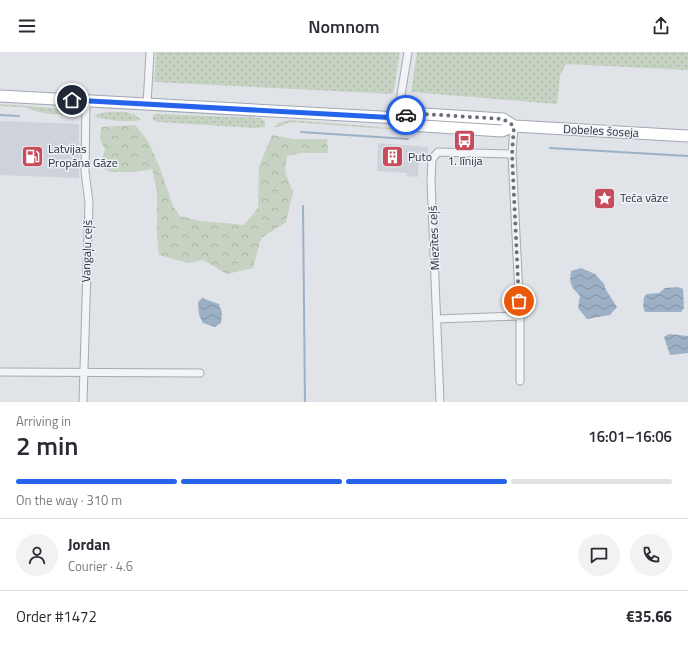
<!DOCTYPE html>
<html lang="en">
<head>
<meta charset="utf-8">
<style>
  body { margin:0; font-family:"Titillium Web",sans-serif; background:#f2f2f3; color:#2b2b33; height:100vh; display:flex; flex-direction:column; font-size:15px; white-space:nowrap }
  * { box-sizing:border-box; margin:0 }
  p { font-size:13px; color:#7c7c81 }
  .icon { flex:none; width:22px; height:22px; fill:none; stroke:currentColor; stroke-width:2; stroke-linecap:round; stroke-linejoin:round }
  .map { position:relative; height:350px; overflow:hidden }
  .drawer { display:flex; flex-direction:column; background:#fff; flex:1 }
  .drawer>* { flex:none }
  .pin { position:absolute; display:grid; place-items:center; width:34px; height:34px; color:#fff; margin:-17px; border:2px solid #fff; border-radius:50%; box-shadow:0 1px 4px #0007 }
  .courier { position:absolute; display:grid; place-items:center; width:40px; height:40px; margin:-20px; border:3px solid #2563eb; border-radius:50%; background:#fff; color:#222; box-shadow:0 1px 5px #0007 }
  .head em { font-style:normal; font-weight:600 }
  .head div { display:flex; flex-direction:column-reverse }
  .head { display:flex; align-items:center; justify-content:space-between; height:68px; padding:0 16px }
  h1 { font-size:26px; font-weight:600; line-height:30px }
  .bar { display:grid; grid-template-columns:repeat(4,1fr); gap:6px 4px; align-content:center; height:48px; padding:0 16px }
  .bar i { height:5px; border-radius:3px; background:#e1e1e2 }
  .bar .current { background:#2563eb }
  .bar p { grid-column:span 4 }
  .line { display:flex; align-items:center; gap:10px; padding:0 16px; border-top:1px solid #e1e1e2 }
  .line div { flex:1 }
  .round { display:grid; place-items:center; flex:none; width:42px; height:42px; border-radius:21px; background:#f2f2f3 }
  header { display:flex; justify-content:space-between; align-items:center; height:52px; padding:0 16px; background:#fff; font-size:18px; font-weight:600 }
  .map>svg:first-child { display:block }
</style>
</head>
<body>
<header><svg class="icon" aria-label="menu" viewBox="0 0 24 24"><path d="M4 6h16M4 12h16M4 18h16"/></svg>Nomnom<svg class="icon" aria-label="share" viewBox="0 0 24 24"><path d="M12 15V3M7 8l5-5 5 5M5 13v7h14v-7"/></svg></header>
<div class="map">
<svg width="688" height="350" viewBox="0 0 688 350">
  <defs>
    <pattern id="grass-dots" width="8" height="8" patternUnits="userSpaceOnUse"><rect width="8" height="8" fill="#c6d2c2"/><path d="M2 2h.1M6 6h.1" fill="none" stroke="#aab5a8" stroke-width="1.8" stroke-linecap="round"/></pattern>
    <pattern id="forest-crowns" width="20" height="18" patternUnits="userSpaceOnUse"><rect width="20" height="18" fill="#c6d2c2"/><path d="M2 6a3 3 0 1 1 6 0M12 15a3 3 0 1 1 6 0" fill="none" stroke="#aab5a8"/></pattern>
    <pattern id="water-waves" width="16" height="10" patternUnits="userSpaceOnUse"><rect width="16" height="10" fill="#9db1c6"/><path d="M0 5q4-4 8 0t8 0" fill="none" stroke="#8091a2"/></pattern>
  </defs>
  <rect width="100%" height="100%" fill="#e0e3e8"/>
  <path fill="#ced2da" d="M 0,69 L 79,72 L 79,126 L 0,123 Z
    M 378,91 L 428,95 L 428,103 L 419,103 L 418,125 L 407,124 L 407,121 L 377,119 Z"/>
  <path fill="url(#grass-dots)" d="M 156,0 L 400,0 L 393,42 L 154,30 Z
    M 417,0 L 688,0 L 688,18 L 566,12 L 560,23 L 557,52 L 411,40 Z
    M 0,52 L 66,57 L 73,59 L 78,64 L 43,61 L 24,55 L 0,54 Z
    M 107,60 C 119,60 132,58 141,68 C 129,70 105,69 94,64 L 98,62 Z
    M 156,62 L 260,66 L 265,69 L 265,75 L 255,76 L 159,70 L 153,68 L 153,63 Z
    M 291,68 L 416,78 L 415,79 L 291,70 L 278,75 L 274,75 L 278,71 Z"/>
  <path fill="url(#forest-crowns)" d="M 135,73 L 148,89 L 160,116 L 173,154 L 180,164 L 200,169 L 226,171 L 244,173 L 258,156 L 259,115 L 272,83 L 294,87 L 327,87 L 328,101 L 302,101 L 287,104 L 285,120 L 293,140 L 286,170 L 261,186 L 253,216 L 227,222 L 203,208 L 188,211 L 159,203 L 157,186 L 157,139 L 152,117 L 135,120 L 111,120 L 99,114 L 105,98 L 100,87 L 101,75 Z"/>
  <path fill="url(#water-waves)" d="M 581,216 L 595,222 L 604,232 L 606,238 L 617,255 L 610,263 L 587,267 L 578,256 L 580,244 C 571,235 569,232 571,219 Z
    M 678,235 L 683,237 L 684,256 L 681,260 L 645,260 L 643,255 L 644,245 L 647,242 L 659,241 L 665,236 Z
    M 202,246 L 219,252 L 222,261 L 221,271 L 215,275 L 203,271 L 199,263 L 198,250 Z
    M 669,282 L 688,284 L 688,301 L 670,303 L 664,285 Z"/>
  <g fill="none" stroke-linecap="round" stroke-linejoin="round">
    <path stroke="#9db1c6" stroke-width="2" d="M 0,63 L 19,64
      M 301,80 L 408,87
      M 550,96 L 688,104
      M 303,154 L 305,350"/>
    <defs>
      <path id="minor" d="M 147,52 L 150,0
        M 399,66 L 400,49 L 408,0
        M 514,74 L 512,102 L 520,264 L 520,329
        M 437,267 L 520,264
        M 0,320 L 200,321
        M 83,350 L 89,151 L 85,119 L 86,49
        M 440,350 L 431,129 L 432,107 L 438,100 L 512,102"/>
      <path id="primary" d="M 0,44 L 399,66 L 408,61 L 503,67 L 514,74
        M 399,66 L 408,73 L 502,79 L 514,74 L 688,84"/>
    </defs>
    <use href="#minor" stroke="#a6aab2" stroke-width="9"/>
    <use href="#primary" stroke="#a0a8b3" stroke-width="13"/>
    <use href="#minor" stroke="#f2f4f7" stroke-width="7"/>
    <use href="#primary" stroke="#fff" stroke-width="11"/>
  </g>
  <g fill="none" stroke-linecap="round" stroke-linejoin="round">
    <path stroke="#6a6f7a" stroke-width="4" stroke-dasharray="0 7.2" d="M 406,63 L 408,61 L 503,67 L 514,74 L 512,102 L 519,249"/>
    <path stroke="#2563eb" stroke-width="5" d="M 72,48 L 399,66 L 406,63"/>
  </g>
  <defs>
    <symbol id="bus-square" viewBox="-11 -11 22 22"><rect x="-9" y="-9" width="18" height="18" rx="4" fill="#c64c5e" stroke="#eff2f6"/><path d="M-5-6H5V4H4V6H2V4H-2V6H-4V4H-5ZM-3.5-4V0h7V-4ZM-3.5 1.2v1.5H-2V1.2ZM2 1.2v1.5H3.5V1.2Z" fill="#fff"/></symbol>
    <symbol id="fuel-square" viewBox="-11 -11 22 22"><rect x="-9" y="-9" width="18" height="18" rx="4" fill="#c64c5e" stroke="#eff2f6"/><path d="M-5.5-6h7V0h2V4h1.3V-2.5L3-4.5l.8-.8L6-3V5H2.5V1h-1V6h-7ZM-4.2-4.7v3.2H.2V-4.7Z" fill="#fff"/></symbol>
    <symbol id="building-square" viewBox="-11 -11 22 22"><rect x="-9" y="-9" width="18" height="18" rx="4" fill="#c64c5e" stroke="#eff2f6"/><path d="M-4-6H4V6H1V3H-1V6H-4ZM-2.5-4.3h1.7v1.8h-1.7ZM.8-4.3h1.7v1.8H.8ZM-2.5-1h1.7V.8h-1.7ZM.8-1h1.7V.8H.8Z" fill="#fff"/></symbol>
    <symbol id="sight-square" viewBox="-11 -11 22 22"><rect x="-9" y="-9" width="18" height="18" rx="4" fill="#c64c5e" stroke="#eff2f6"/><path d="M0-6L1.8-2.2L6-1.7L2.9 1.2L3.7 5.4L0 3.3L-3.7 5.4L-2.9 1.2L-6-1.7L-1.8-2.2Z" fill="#fff"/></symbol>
  </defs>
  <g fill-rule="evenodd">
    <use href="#bus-square" x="452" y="76" width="25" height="25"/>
    <use href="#fuel-square" x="20" y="92" width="25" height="25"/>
    <use href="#building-square" x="380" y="92" width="25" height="25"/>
    <use href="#sight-square" x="592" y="134" width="25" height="25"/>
  </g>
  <g text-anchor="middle" stroke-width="3" stroke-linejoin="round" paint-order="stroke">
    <g font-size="12" fill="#2a313f" stroke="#eff2f6">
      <text transform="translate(601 79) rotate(3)" y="4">Dobeles šoseja</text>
      <text transform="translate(434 186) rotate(-92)" y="4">Miezītes ceļš</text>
      <text transform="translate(87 199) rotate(-88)" y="4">Vangaļu ceļš</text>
    </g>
    <g font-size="12" fill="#2a313f" stroke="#eff2f6" text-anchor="start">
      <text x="48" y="101">Latvijas<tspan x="48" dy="14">Propāna Gāze</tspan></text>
      <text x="408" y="109">Puto</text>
      <text x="465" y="113" text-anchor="middle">1. līnija</text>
      <text x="620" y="150">Teča vāze</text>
    </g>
  </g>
</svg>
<div class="pin" style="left:519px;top:249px;background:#ea580c"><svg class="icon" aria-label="bag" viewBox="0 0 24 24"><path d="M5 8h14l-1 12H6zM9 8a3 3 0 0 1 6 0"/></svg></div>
<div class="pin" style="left:72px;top:48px;background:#1f2937"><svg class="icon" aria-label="home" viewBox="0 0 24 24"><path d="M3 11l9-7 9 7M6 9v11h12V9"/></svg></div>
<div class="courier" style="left:406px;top:63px"><svg class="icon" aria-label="car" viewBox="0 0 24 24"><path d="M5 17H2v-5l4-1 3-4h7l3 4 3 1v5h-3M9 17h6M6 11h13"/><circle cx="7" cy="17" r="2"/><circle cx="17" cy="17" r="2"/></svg></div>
</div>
<section class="drawer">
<div class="head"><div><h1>2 min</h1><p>Arriving in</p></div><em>16:01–16:06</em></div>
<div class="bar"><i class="current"></i><i class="current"></i><i class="current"></i><i></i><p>On the way · 310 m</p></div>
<div class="line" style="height:72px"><a class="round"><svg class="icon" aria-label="person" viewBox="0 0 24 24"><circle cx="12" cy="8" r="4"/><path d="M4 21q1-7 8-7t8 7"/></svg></a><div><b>Jordan</b><p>Courier · 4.6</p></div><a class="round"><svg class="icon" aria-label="chat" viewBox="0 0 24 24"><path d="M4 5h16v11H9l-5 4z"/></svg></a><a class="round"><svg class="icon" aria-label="phone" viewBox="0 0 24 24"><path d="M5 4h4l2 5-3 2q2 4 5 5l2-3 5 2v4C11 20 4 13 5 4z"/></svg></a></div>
<div class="line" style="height:52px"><div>Order #1472</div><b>€35.66</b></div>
</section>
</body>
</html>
